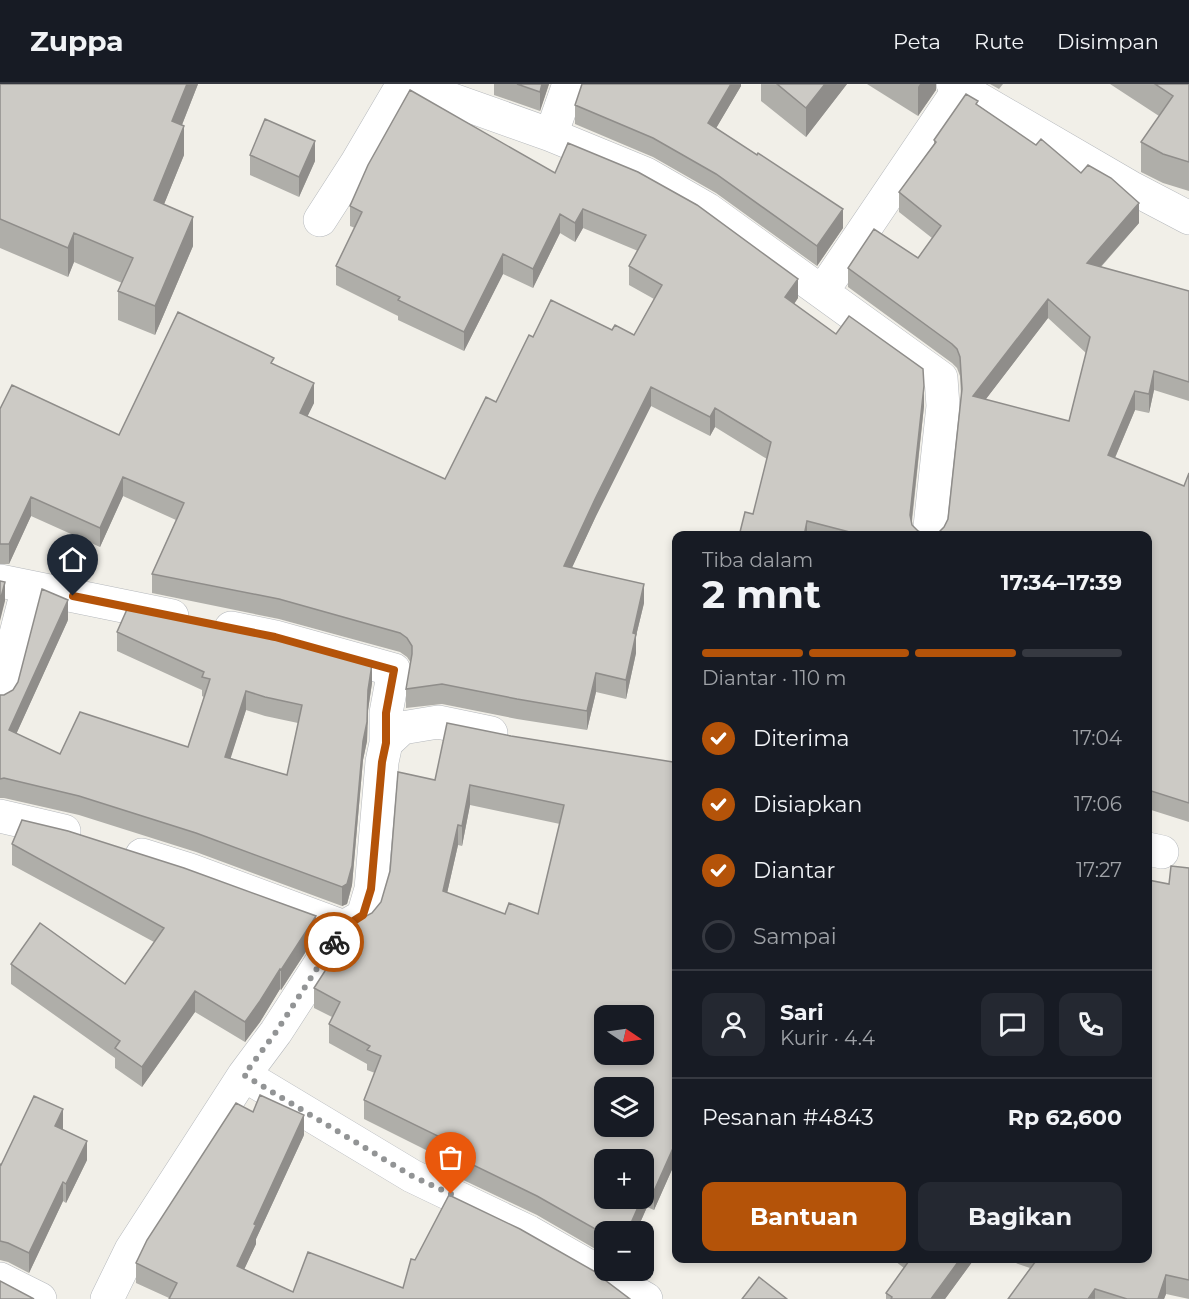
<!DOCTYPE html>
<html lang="id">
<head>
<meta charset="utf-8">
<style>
  body { margin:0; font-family:Montserrat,sans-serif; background:#242831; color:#f1f3f6; height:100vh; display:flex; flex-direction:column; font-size:22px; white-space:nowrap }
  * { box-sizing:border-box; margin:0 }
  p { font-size:20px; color:#9ea1a6 }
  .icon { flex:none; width:33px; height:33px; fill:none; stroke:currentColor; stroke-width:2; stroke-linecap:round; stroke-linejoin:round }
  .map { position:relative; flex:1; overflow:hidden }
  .details { position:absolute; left:672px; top:447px; width:480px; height:732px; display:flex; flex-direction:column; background:#171b24; border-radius:12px; box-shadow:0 3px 9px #0003 }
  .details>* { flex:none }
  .needle { width:39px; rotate:103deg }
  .tools { position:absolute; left:594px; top:921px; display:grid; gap:12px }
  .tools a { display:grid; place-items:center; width:60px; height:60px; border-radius:12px; background:#171b24; box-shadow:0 3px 9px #0003; font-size:30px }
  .pin { position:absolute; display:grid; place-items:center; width:51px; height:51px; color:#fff; margin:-62px -26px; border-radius:50% 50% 50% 0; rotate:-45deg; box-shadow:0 0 6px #0007 }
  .pin .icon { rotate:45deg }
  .courier { position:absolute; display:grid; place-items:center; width:60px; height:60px; margin:-30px; border:4px solid #b45309; border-radius:50%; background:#fff; color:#222; box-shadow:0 2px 8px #0007 }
  .headline em { font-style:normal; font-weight:700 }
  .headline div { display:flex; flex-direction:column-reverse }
  .headline { display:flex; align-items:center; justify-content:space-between; height:102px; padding:0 30px }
  h1 { font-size:39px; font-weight:700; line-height:45px }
  .bar { display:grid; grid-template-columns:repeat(4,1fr); gap:9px 6px; align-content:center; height:72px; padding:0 30px }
  .bar i { height:8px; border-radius:4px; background:#363941 }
  .bar .current { background:#b45309 }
  .bar p { grid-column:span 4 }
  .line { display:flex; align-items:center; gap:15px; padding:0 30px; border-top:2px solid #363941 }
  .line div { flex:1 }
  .round { display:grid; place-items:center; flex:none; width:63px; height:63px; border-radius:12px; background:#242831 }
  ol { padding:0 30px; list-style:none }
  li { display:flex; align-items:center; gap:18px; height:66px }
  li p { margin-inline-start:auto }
  li .icon { padding:6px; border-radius:50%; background:#b45309; color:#fff; stroke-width:4 }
  li:last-child { color:#9ea1a6 }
  li i { width:33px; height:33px; border:3px solid #363941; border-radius:50% }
  .button { display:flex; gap:12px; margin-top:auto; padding:12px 30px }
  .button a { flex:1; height:69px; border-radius:12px; background:#b45309; color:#fff; font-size:24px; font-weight:700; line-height:69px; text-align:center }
  .button a+a { background:#242831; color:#f1f3f6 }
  header { display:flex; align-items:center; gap:36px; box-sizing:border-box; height:84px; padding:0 30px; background:#171b24; border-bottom:2px solid #363941 }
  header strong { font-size:28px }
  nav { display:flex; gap:33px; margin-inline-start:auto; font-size:21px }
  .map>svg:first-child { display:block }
</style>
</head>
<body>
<header>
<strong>Zuppa</strong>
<nav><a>Peta</a><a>Rute</a><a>Disimpan</a></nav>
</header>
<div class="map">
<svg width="1189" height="1215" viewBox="0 0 1189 1215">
  <rect width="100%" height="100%" fill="#f1efe8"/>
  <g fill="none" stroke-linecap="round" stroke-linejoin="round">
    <defs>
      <path id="street" d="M 408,0 L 551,51 L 569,0
        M 953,0 L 1130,103 L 1189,134
        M 551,51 L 646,90 L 707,125 L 941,294 L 943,322 L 929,452
        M 320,136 L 356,80 L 403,0
        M 822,208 L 960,4
        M 0,497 L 172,532
        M 231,544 L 275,553 L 394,586 L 386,629 L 386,659
        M 0,612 L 28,503
        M 0,732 L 64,747
        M 1148,765 L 1162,768
        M 142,771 L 190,786 L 344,843
        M 244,991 L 412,1092 L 529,1148 L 646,1215
        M 0,1195 L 40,1215
        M 107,1215 L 131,1166 L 244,991 L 276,948 L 344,843 L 363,832 L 371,805 L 382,678 L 386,659 L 402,644 L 438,638 L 491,649"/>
    </defs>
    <use href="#street" stroke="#b5b8bc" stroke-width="34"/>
    <use href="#street" stroke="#fff" stroke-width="33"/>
  </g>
  <path fill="#afaea9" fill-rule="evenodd" d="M 0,0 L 198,0 L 182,41 L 184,71 L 164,120 L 193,162 L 155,251 L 118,236 L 118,207 L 122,199 L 74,178 L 68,193 L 0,164 Z
    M 494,0 L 549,0 L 540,27 L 494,11 Z
    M 741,0 L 741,2 L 716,44 L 843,144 L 817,182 L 716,109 L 653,73 L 575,40 L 575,21 Z
    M 761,0 L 847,0 L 806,53 L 761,17 Z
    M 867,0 L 936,0 L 936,6 L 918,32 Z
    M 990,0 L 1003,0 L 999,5 Z
    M 1110,0 L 1189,0 L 1189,107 L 1163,99 L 1141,88 L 1141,58 L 1159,32 Z
    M 978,21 L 1139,139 L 1101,183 L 1189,207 L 1189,317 L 1154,306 L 1149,329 L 1135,326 L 1115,374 L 1184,402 L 1189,389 L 1189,738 L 1148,725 L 1148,452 L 739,452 L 753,430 L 767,375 L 715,343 L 710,352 L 651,322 L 596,432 L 572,483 L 644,519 L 636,552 L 636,569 L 626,615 L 596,608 L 587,646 L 517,635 L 442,620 L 406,624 L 406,605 L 411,579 L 407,573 L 400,568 L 279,535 L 152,509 L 152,490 L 176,436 L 123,412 L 100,463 L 31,432 L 9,480 L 0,480 L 0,325 L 119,351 L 274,280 L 314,319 L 307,332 L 445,395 L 496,318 L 533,253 L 612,246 L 634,251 L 654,215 L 629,201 L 629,182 L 638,167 L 583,144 L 575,158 L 560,149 L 533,204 L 503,190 L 464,267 L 398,236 L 398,232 L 336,201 L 336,182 L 355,144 L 350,142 L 350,122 L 555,89 L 798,214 L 794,220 L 924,322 L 912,438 L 912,441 L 918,447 L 926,451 L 937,450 L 944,443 L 948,435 L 961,312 L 960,292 L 957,284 L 952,279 L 848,203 L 848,184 L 918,174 L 932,154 L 899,128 L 899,108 L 934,60 L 934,56 ZM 1048,234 L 1086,269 L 1069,337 L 985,316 Z
    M 250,71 L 315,77 L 299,113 L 250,91 Z
    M 68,536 L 16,650 L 60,670 L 188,663 L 204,613 L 202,612 L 202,606 L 117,567 L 117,548 L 372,599 L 368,626 L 367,657 L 363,676 L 352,801 L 347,820 L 342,822 L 196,768 L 79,731 L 4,714 L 0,714 L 0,611 L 4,611 L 13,606 ZM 246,626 L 265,632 L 298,639 L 287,691 L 230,674 Z
    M 511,652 L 673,678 L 676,678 L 676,1082 L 674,1081 L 654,1126 L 647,1123 L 636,1148 L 604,1148 L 604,1170 L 537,1131 L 436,1083 L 436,1071 L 364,1035 L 364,1016 L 375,989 L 367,986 L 367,980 L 329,959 L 329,940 L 332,933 L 314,924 L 314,904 L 381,818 L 435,696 ZM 470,721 L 560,740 L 538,830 L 505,830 L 447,809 L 458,761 L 462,762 Z
    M 12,760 L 316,852 L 281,906 L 280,905 L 260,938 L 245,958 L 195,928 L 142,1003 L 115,984 L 115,974 L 11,900 L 11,880 L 125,900 L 154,858 L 12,781 Z
    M 1189,784 L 1189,1215 L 1166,1210 L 1164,1215 L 1008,1215 L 1030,1184 L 1001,1174 L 1148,1174 L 1169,800 Z
    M 62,1045 L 87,1076 L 66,1119 L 63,1117 L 29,1189 L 8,1178 L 0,1176 L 0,1080 L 1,1081 L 63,1045 Z
    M 304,1051 L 256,1155 L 256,1160 L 244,1185 L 293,1208 L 403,1204 L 415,1176 L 606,1197 L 169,1214 L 136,1199 L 136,1179 Z
    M 891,1174 L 975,1174 L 945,1215 L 886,1215 L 886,1209 L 904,1184 Z"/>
  <path fill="#8f8d8a" d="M 187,0 L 198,0 L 172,66 L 172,37 Z
    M 542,0 L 549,0 L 540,27 L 540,8 Z
    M 731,0 L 741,0 L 741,2 L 708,58 L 708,39 Z
    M 825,0 L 847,0 L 806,53 L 806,24 Z
    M 920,0 L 936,0 L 936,6 L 918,32 L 918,3 Z
    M 184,42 L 184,71 L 154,145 L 154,116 Z
    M 315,57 L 315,77 L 299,113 L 299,93 Z
    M 1139,119 L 1139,139 L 1087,198 L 1087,179 Z
    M 583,125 L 583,144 L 575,158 L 575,139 Z
    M 843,125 L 843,144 L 817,182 L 817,162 Z
    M 560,130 L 560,149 L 533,204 L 533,185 Z
    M 193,133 L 193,162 L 155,251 L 155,222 Z
    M 74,149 L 74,178 L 68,193 L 68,164 Z
    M 503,170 L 503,190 L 464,267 L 464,248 Z
    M 798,195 L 798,214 L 785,233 L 785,213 Z
    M 1048,215 L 1048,234 L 973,332 L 973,312 Z
    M 1154,287 L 1154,306 L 1149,329 L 1149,310 Z
    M 314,299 L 314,319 L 300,348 L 300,329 Z
    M 924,302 L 924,322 L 910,451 L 910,431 Z
    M 651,303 L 651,322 L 596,432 L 564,501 L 564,482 L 596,413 Z
    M 1135,307 L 1135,326 L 1108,390 L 1108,371 Z
    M 715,324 L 715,343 L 710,352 L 710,333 Z
    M 123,393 L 123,412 L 100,463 L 100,444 Z
    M 31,413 L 31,432 L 9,480 L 9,460 Z
    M 807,437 L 807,452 L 804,452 Z
    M 5,498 L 5,517 L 0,537 L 0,517 Z
    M 644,500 L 644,519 L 636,552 L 636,569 L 626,615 L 626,596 L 633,549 Z
    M 68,516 L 68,536 L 9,666 L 9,646 Z
    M 372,580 L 372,599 L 368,626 L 367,657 L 363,676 L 352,801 L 347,820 L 342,822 L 342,803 L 368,606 Z
    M 596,589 L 596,608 L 587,646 L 587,627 Z
    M 246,607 L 246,626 L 225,692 L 225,673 Z
    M 470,701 L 470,721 L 462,762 L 462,742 Z
    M 458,741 L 458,761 L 443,827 L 443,807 Z
    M 316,832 L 316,852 L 281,906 L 281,886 Z
    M 280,885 L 280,905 L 260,938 L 245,958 L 245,938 Z
    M 195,907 L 195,928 L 142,1003 L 142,983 Z
    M 63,1025 L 63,1045 L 55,1061 L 55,1042 Z
    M 304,1031 L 304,1051 L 256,1155 L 256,1160 L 237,1201 L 237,1182 L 254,1140 Z
    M 87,1057 L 87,1076 L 66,1119 L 66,1100 Z
    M 674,1062 L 674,1081 L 654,1126 L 654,1107 Z
    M 63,1098 L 63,1117 L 29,1189 L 29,1169 Z
    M 647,1103 L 647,1123 L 636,1148 L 627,1148 L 642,1114 L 644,1114 L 644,1111 Z
    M 961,1174 L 975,1174 L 945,1215 L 931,1215 Z
    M 1166,1191 L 1166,1210 L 1164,1215 L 1158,1215 Z
    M 1095,1205 L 1095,1215 L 1088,1215 Z"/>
  <path fill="#cccac5" stroke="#8f8d8a" stroke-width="1.5" fill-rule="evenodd" d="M 0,0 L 187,0 L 172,37 L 184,42 L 154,116 L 193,133 L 155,222 L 118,207 L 133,174 L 74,149 L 68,164 L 0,135 Z
    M 517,0 L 542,0 L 540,8 Z
    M 582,0 L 731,0 L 708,39 L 757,71 L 758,69 L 843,125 L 817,162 L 716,90 L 653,54 L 575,21 Z
    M 777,0 L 825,0 L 806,24 Z
    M 1155,0 L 1189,0 L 1189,78 L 1163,70 L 1141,58 L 1173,12 Z
    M 410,6 L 555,89 L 568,59 L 638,88 L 697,121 L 798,195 L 785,213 L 836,250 L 849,232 L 923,285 L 924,302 L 910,431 L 912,441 L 918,447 L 926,451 L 937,450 L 944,443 L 948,435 L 962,305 L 960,273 L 957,265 L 952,260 L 848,184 L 874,145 L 918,174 L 941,142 L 899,108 L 936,58 L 934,56 L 966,10 L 978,17 L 976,20 L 1036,61 L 1041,55 L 1081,89 L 1088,81 L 1111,94 L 1139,119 L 1087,179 L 1189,207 L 1189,298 L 1154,287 L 1149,310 L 1135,307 L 1108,371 L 1184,402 L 1189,389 L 1189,719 L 1148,706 L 1148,452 L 865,452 L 807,437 L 804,452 L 739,452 L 745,428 L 753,430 L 771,358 L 715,324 L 710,333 L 651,303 L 596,413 L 564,482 L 644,500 L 633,549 L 636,550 L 626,596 L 596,589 L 587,627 L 517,615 L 442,600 L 406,605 L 412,570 L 412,562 L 407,554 L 400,549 L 279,515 L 152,490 L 184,419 L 123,393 L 100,444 L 31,413 L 9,460 L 0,460 L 0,325 L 12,301 L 119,351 L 178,228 L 274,274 L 271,279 L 314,299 L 300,329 L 445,395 L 486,313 L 496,318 L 529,251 L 533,253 L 551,216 L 612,246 L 615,241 L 634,251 L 662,201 L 629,182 L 646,151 L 583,125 L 575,139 L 560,130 L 533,185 L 503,170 L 464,248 L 398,216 L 400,213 L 336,182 L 362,128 L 350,122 L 368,81 ZM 1048,215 L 1090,253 L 1069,337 L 973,312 Z
    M 265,35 L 315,57 L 299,93 L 250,71 Z
    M 0,497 L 5,498 L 0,517 Z
    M 42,505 L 68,516 L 9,646 L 60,670 L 80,628 L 188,663 L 210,595 L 202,593 L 204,588 L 117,548 L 128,523 L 271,552 L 372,580 L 368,606 L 367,638 L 363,657 L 352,782 L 347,800 L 342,803 L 196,749 L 79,712 L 4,694 L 0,695 L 0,611 L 4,611 L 13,606 L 18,598 ZM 246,607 L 265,613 L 302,621 L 287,691 L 225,673 Z
    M 447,639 L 511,652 L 673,678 L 676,678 L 676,1062 L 674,1062 L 654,1107 L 647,1103 L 644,1111 L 644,1076 L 604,1076 L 604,1114 L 642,1114 L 627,1148 L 604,1148 L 604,1150 L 537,1112 L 436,1063 L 440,1053 L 364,1016 L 381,972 L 367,966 L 370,962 L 329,940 L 340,918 L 314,904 L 357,837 L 372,829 L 381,818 L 390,787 L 398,688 L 435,696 ZM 470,701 L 564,721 L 538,830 L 509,819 L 505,830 L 443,807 L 458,741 L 462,742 ZM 604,932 L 644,932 L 644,970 L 604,970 ZM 604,1004 L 644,1004 L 644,1042 L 604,1042 Z
    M 22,736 L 68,747 L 184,784 L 316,832 L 281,886 L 280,885 L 260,917 L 245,938 L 195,907 L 142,983 L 115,964 L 120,957 L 11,880 L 40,839 L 125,900 L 164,844 L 12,760 Z
    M 1171,782 L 1189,784 L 1189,1196 L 1166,1191 L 1158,1215 L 1127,1215 L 1095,1205 L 1088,1215 L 1008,1215 L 1038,1174 L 1148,1174 L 1148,796 L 1169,800 Z
    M 260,1011 L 304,1031 L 254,1140 L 256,1141 L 237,1182 L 293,1208 L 308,1168 L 403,1204 L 411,1175 L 415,1176 L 449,1111 L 520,1145 L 606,1194 L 605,1196 L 630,1215 L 169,1215 L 177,1199 L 136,1179 L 147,1156 L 236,1019 L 253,1028 Z
    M 34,1012 L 63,1025 L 55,1042 L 87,1057 L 66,1100 L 63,1098 L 29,1169 L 8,1159 L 0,1157 L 0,1080 L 1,1081 Z
    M 911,1174 L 961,1174 L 931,1215 L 891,1215 L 892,1213 L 886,1209 Z
    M 759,1193 L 787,1215 L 742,1215 Z
    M 0,1197 L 34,1215 L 0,1215 Z"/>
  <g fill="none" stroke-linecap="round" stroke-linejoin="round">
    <path stroke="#929495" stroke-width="6" stroke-dasharray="0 10.8" d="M 334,858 L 276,948 L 244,991 L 412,1092 L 451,1110"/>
    <path stroke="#b45309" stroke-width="8" d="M 73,512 L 275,553 L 394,586 L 386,629 L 386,659 L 382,678 L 371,805 L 363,831 L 344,843 L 334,858"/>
  </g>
</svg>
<div class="tools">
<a><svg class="needle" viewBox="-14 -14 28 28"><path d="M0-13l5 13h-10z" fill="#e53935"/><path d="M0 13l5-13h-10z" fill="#9ea1a6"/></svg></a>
<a><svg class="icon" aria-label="layers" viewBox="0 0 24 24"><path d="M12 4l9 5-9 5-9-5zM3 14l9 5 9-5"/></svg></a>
<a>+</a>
<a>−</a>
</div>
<div class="pin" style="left:451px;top:1110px;background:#ea580c"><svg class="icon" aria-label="bag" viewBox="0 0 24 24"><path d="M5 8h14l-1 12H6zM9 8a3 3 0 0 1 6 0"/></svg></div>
<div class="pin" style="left:73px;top:512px;background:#1f2937"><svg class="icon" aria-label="home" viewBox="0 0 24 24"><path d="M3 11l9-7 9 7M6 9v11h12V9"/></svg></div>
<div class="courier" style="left:334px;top:858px"><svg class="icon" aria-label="bike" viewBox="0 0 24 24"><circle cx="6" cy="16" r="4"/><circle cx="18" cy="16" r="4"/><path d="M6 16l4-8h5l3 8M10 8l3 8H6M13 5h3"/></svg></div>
<section class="details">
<div class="headline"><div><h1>2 mnt</h1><p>Tiba dalam</p></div><em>17:34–17:39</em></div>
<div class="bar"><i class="current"></i><i class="current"></i><i class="current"></i><i></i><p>Diantar · 110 m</p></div>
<ol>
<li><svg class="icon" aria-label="check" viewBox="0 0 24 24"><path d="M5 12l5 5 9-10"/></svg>Diterima<p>17:04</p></li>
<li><svg class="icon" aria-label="check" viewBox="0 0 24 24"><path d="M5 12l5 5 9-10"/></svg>Disiapkan<p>17:06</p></li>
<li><svg class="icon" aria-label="check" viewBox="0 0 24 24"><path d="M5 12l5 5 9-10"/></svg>Diantar<p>17:27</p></li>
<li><i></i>Sampai</li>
</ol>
<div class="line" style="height:108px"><a class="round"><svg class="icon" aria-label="person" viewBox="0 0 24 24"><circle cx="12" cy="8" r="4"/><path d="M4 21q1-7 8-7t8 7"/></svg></a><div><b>Sari</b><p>Kurir · 4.4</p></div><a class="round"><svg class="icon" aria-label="chat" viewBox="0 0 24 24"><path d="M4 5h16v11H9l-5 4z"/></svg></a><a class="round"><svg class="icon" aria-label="phone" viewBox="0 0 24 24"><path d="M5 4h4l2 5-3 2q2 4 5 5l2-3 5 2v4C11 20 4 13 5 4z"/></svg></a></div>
<div class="line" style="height:78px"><div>Pesanan #4843</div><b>Rp 62,600</b></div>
<div class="button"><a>Bantuan</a><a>Bagikan</a></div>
</section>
</div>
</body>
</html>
